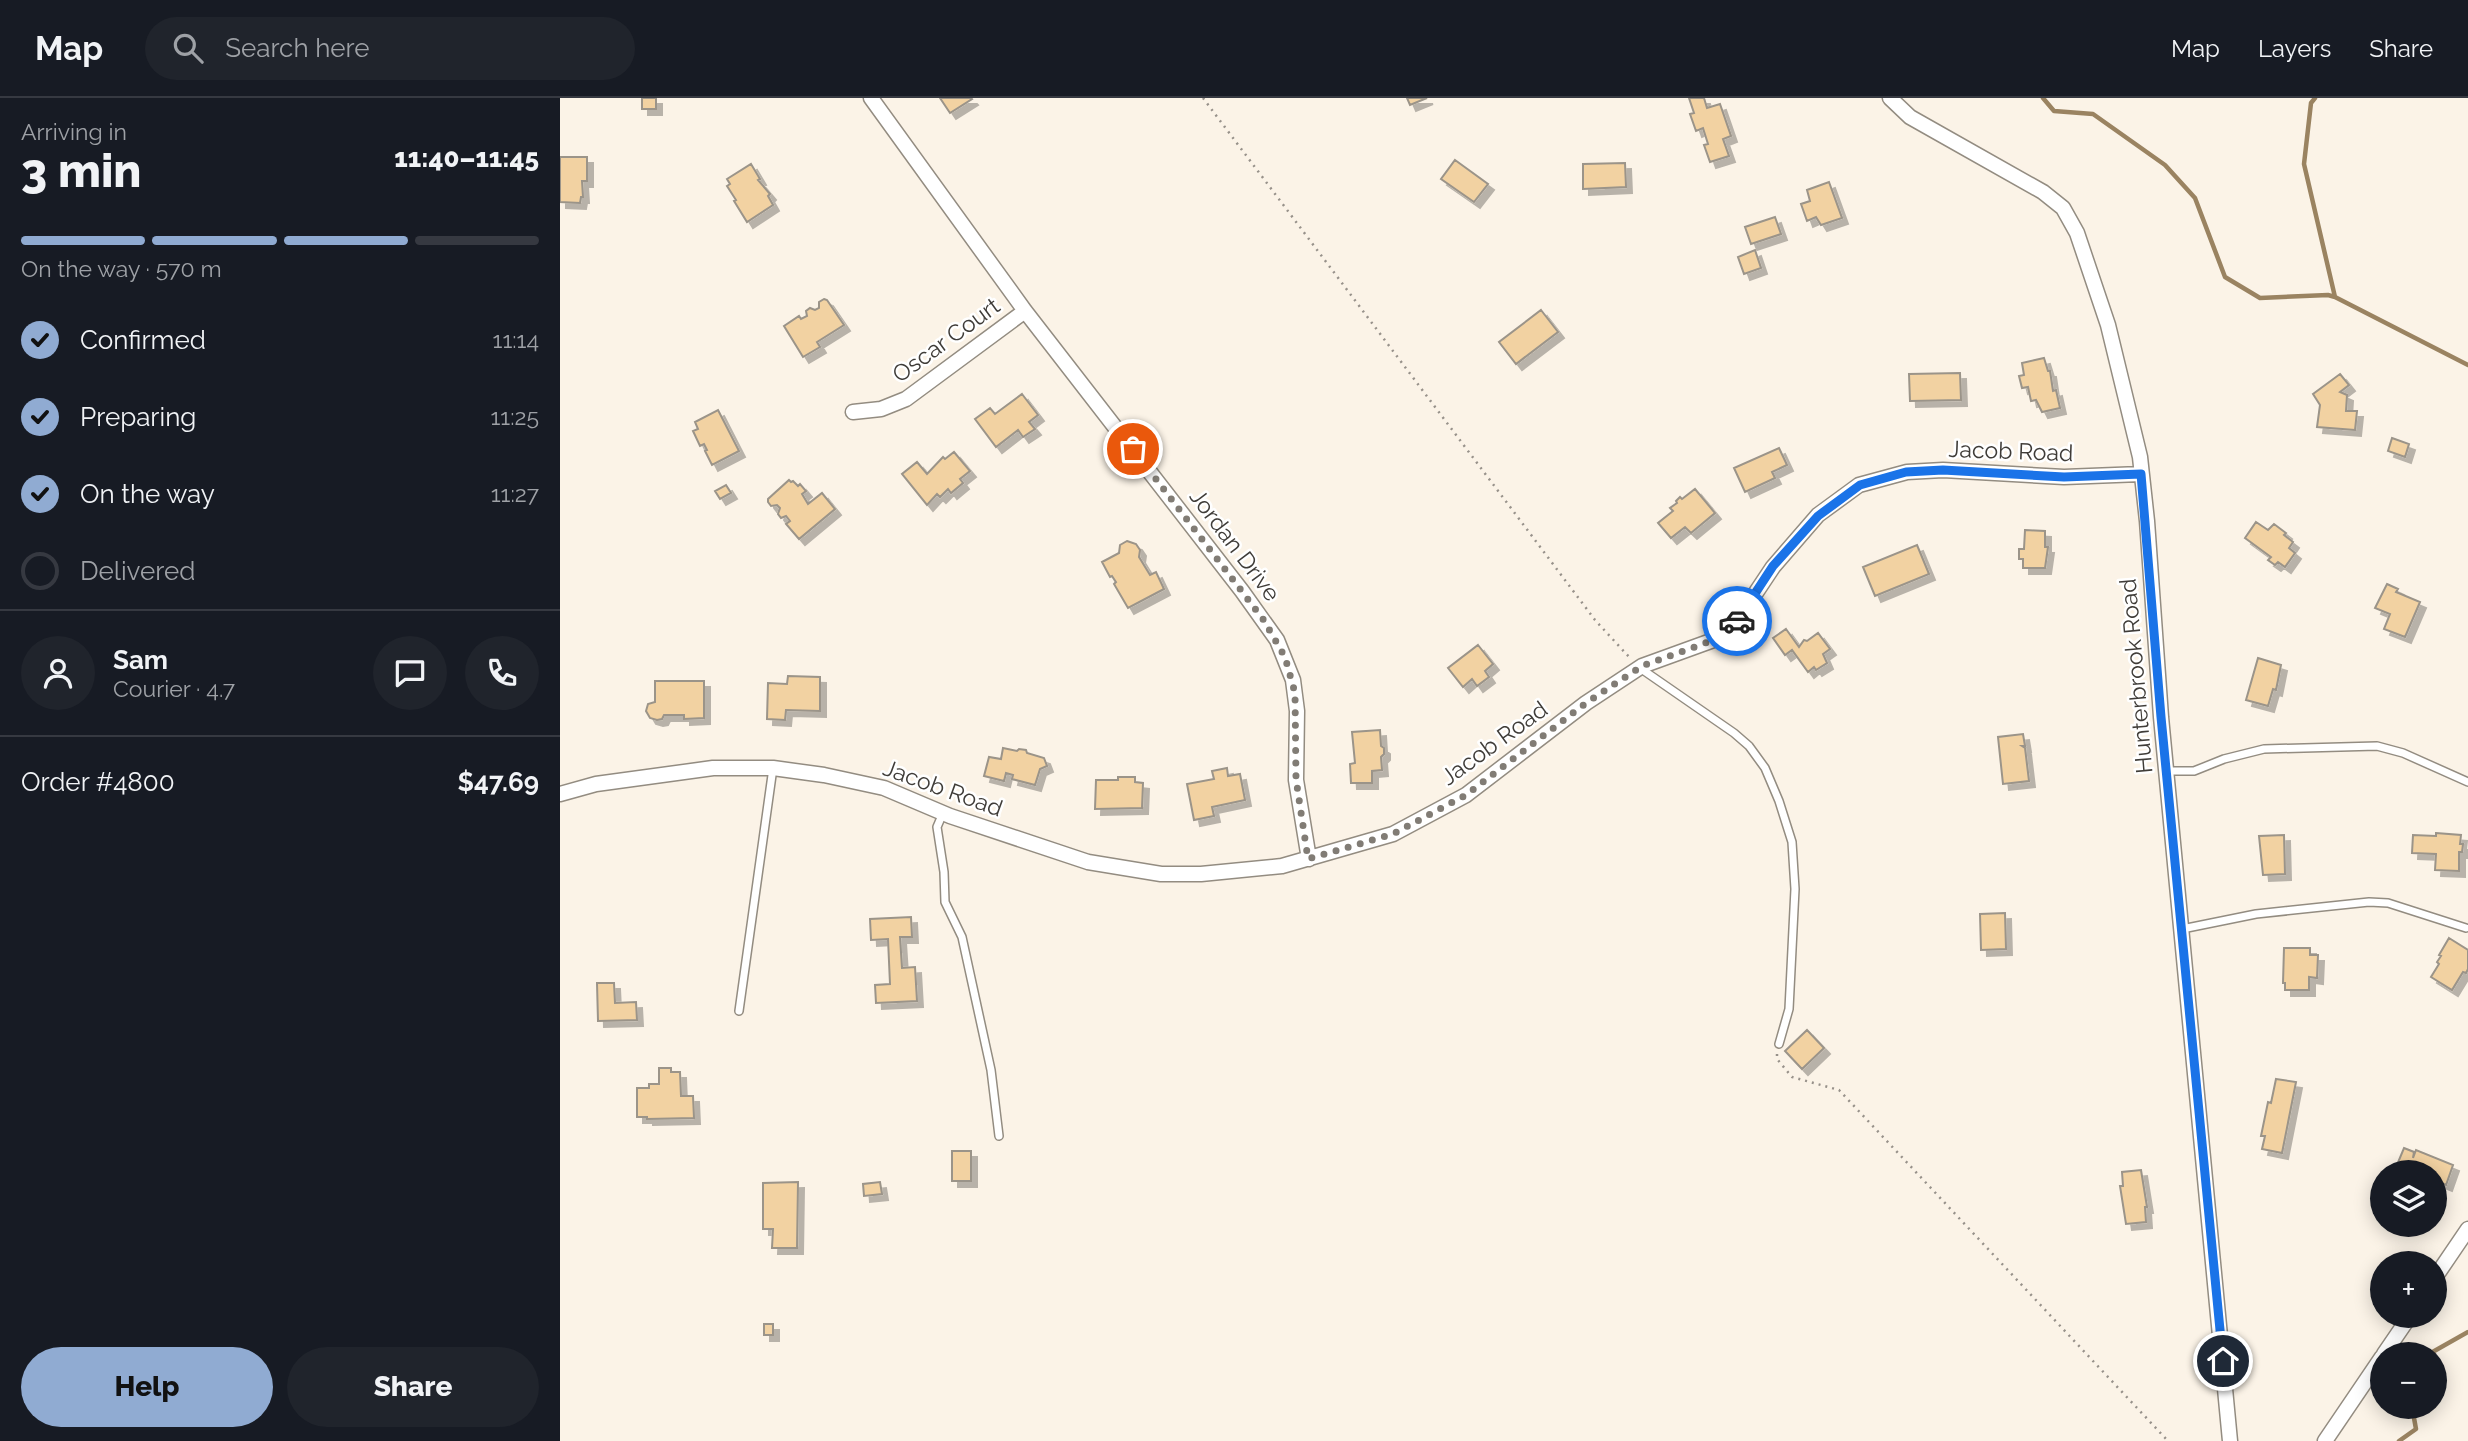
<!DOCTYPE html>
<html lang="en">
<head>
<meta charset="utf-8">
<style>
  body { margin:0; font-family:Raleway,sans-serif; background:#20242c; color:#f1f3f6; height:100vh; display:flex; flex-direction:column; font-size:26px; white-space:nowrap }
  * { box-sizing:border-box; margin:0 }
  p { font-size:23px; color:#9ea1a6 }
  .icon { flex:none; width:38px; height:38px; fill:none; stroke:currentColor; stroke-width:2; stroke-linecap:round; stroke-linejoin:round }
  .map { position:relative; flex:1; overflow:hidden }
  .panel { display:flex; flex-direction:column; background:#171b24; width:560px }
  .panel>* { flex:none }
  .tools { position:absolute; left:1810px; top:1062px; display:grid; gap:14px }
  .tools a { display:grid; place-items:center; width:77px; height:77px; border-radius:50%; background:#171b24; box-shadow:0 4px 18px #0003; font-size:35px }
  .pin { position:absolute; display:grid; place-items:center; width:60px; height:60px; color:#fff; margin:-30px; border:4px solid #fff; border-radius:50%; box-shadow:0 2px 7px #0007 }
  .courier { position:absolute; display:grid; place-items:center; width:70px; height:70px; margin:-35px; border:5px solid #1a73e8; border-radius:50%; background:#fff; color:#222; box-shadow:0 2px 9px #0007 }
  .overview em { font-style:normal; font-weight:800 }
  .overview div { display:flex; flex-direction:column-reverse }
  .overview { display:flex; align-items:center; justify-content:space-between; height:119px; padding:0 21px }
  h1 { font-size:46px; font-weight:800; line-height:52px }
  .bar { display:grid; grid-template-columns:repeat(4,1fr); gap:10px 7px; align-content:center; height:84px; padding:0 21px }
  .bar i { height:9px; border-radius:5px; background:#363941 }
  .bar .active { background:#90abd2 }
  .bar p { grid-column:span 4 }
  .line { display:flex; align-items:center; gap:18px; padding:0 21px; border-top:2px solid #363941 }
  .line div { flex:1 }
  .round { display:grid; place-items:center; flex:none; width:74px; height:74px; border-radius:37px; background:#20242c }
  ol { padding:0 21px; list-style:none }
  li { display:flex; align-items:center; gap:21px; height:77px }
  li p { margin-inline-start:auto }
  li .icon { padding:7px; border-radius:50%; background:#90abd2; color:#111; stroke-width:4 }
  li:last-child { color:#9ea1a6 }
  li i { width:38px; height:38px; border:4px solid #363941; border-radius:50% }
  .primary-button { display:flex; gap:14px; margin-top:auto; padding:14px 21px }
  .primary-button a { flex:1; height:80px; border-radius:42px; background:#90abd2; color:#111; font-size:28px; font-weight:800; line-height:80px; text-align:center }
  .primary-button a+a { background:#20242c; color:#f1f3f6 }
  header { display:flex; align-items:center; gap:42px; box-sizing:border-box; height:98px; padding:0 35px; background:#171b24; border-bottom:2px solid #363941 }
  header strong { font-size:33px }
  nav { display:flex; gap:38px; margin-inline-start:auto; font-size:24px }
  .search { width:490px; height:63px; background:#20242c; display:flex; align-items:center; gap:18px; box-sizing:border-box; padding:0 24px; border-radius:38px; color:#9ea1a6; font-size:26px }
  main { display:flex; flex:1; min-height:0 }
  .map>svg:first-child { display:block }
</style>
</head>
<body>
<header>
<strong>Map</strong>
<div class="search"><svg class="icon" aria-label="search" viewBox="0 0 24 24"><circle cx="10" cy="10" r="6"/><path d="M15 15l6 6"/></svg>Search here</div>
<nav><a>Map</a><a>Layers</a><a>Share</a></nav>
</header>
<main>
<section class="panel">
<div class="overview"><div><h1>3 min</h1><p>Arriving in</p></div><em>11:40–11:45</em></div>
<div class="bar"><i class="active"></i><i class="active"></i><i class="active"></i><i></i><p>On the way · 570 m</p></div>
<ol>
<li><svg class="icon" aria-label="check" viewBox="0 0 24 24"><path d="M5 12l5 5 9-10"/></svg>Confirmed<p>11:14</p></li>
<li><svg class="icon" aria-label="check" viewBox="0 0 24 24"><path d="M5 12l5 5 9-10"/></svg>Preparing<p>11:25</p></li>
<li><svg class="icon" aria-label="check" viewBox="0 0 24 24"><path d="M5 12l5 5 9-10"/></svg>On the way<p>11:27</p></li>
<li><i></i>Delivered</li>
</ol>
<div class="line" style="height:126px"><a class="round"><svg class="icon" aria-label="person" viewBox="0 0 24 24"><circle cx="12" cy="8" r="4"/><path d="M4 21q1-7 8-7t8 7"/></svg></a><div><b>Sam</b><p>Courier · 4.7</p></div><a class="round"><svg class="icon" aria-label="chat" viewBox="0 0 24 24"><path d="M4 5h16v11H9l-5 4z"/></svg></a><a class="round"><svg class="icon" aria-label="phone" viewBox="0 0 24 24"><path d="M5 4h4l2 5-3 2q2 4 5 5l2-3 5 2v4C11 20 4 13 5 4z"/></svg></a></div>
<div class="line" style="height:91px"><div>Order #4800</div><b>$47.69</b></div>
<div class="primary-button"><a>Help</a><a>Share</a></div>
</section>
<div class="map">
<svg width="1908" height="1343" viewBox="0 0 1908 1343">
  <defs>
    <filter id="shadow"><feDropShadow dx="6" dy="6" stdDeviation="0" flood-color="#0004"/></filter>
  </defs>
  <rect width="100%" height="100%" fill="#fbf3e7"/>
  <g fill="none" stroke-linecap="round" stroke-linejoin="round">
    <path stroke="#9a8361" stroke-width="4.5" d="M 1483,0 L 1494,13 L 1533,16 L 1605,67 L 1635,100 L 1665,179 L 1700,200 L 1768,197 L 1775,199
      M 1755,0 L 1751,5 L 1744,66 L 1775,199 L 1908,267
      M 1869,1256 L 1908,1234
      M 1839,1343 L 1856,1331 L 1852,1309"/>
  </g>
  <path fill="#f2d2a2" stroke="#9b9489" stroke-width="2" filter="url(#shadow)" d="M 82,0 L 96,0 L 96,11 L 82,11 Z
    M 380,0 L 411,0 L 412,1 L 390,15 Z
    M 847,0 L 867,0 L 850,7 Z
    M 1129,0 L 1144,0 L 1147,10 L 1160,6 L 1171,38 L 1163,41 L 1169,58 L 1150,64 L 1144,47 L 1148,46 L 1143,30 L 1136,33 L 1130,16 L 1134,15 Z
    M 0,59 L 27,59 L 27,83 L 22,83 L 23,99 L 21,99 L 20,105 L 0,104 Z
    M 895,62 L 928,86 L 914,104 L 881,81 Z
    M 1065,65 L 1066,89 L 1023,91 L 1023,66 Z
    M 191,66 L 200,81 L 198,82 L 210,96 L 208,98 L 213,107 L 187,124 L 174,103 L 176,102 L 167,88 L 170,86 L 167,81 Z
    M 1269,84 L 1282,120 L 1261,127 L 1256,119 L 1247,123 L 1241,106 L 1250,103 L 1247,92 Z
    M 1215,119 L 1221,136 L 1191,146 L 1185,129 Z
    M 1195,152 L 1201,170 L 1184,176 L 1178,159 Z
    M 264,201 L 267,202 L 284,227 L 257,244 L 260,249 L 243,259 L 224,228 L 239,218 L 241,221 L 247,218 L 246,213 L 250,210 L 255,212 L 259,210 L 259,204 Z
    M 981,212 L 998,234 L 956,266 L 939,244 Z
    M 1484,260 L 1488,273 L 1490,273 L 1493,293 L 1496,292 L 1500,310 L 1482,314 L 1476,302 L 1471,303 L 1468,289 L 1462,290 L 1459,278 L 1464,277 L 1462,265 Z
    M 1400,275 L 1401,302 L 1350,303 L 1349,276 Z
    M 1780,276 L 1789,287 L 1780,294 L 1787,297 L 1786,313 L 1797,313 L 1795,332 L 1757,329 L 1760,307 L 1753,296 Z
    M 462,296 L 478,317 L 469,324 L 475,331 L 463,339 L 458,332 L 436,349 L 415,321 L 430,310 L 435,316 Z
    M 158,312 L 179,353 L 152,367 L 145,353 L 147,352 L 144,346 L 140,348 L 133,333 L 138,331 L 135,324 Z
    M 1832,340 L 1849,346 L 1845,359 L 1828,353 Z
    M 1219,350 L 1227,367 L 1212,374 L 1215,380 L 1185,394 L 1174,370 Z
    M 394,354 L 410,373 L 400,381 L 403,385 L 391,395 L 388,391 L 380,399 L 377,396 L 367,407 L 342,376 L 357,364 L 367,376 L 383,359 L 385,361 Z
    M 229,382 L 231,384 L 233,383 L 238,388 L 240,386 L 246,393 L 242,396 L 248,406 L 262,395 L 275,411 L 239,441 L 226,426 L 230,423 L 226,418 L 221,420 L 218,416 L 220,410 L 217,407 L 211,408 L 208,404 L 208,401 Z
    M 166,387 L 171,395 L 160,401 L 155,393 Z
    M 1135,391 L 1155,415 L 1131,435 L 1125,429 L 1111,440 L 1098,425 L 1113,413 L 1110,410 L 1117,405 L 1116,403 L 1120,399 L 1122,401 Z
    M 1696,424 L 1708,432 L 1714,426 L 1726,435 L 1724,437 L 1733,444 L 1729,450 L 1735,455 L 1725,469 L 1718,464 L 1715,467 L 1708,462 L 1711,459 L 1685,440 Z
    M 1465,432 L 1485,433 L 1485,449 L 1488,449 L 1485,470 L 1463,470 L 1463,461 L 1459,461 L 1459,451 L 1464,451 Z
    M 567,443 L 576,446 L 580,452 L 579,459 L 590,477 L 596,474 L 604,491 L 568,510 L 554,486 L 556,484 L 552,478 L 550,479 L 542,464 L 559,455 L 560,447 Z
    M 1357,447 L 1369,476 L 1315,498 L 1303,469 Z
    M 1827,486 L 1838,491 L 1836,494 L 1860,504 L 1845,539 L 1824,531 L 1830,516 L 1815,510 Z
    M 1226,531 L 1239,549 L 1244,542 L 1247,543 L 1258,535 L 1270,551 L 1263,556 L 1267,565 L 1256,572 L 1254,569 L 1248,574 L 1232,552 L 1225,557 L 1213,540 Z
    M 918,547 L 933,566 L 925,573 L 929,579 L 917,588 L 912,581 L 903,589 L 888,570 Z
    M 1698,560 L 1721,567 L 1716,592 L 1713,591 L 1708,608 L 1686,602 Z
    M 228,578 L 260,579 L 260,613 L 226,612 L 225,622 L 207,621 L 208,585 L 227,586 Z
    M 95,583 L 144,583 L 144,620 L 124,621 L 124,617 L 104,617 L 102,621 L 97,622 L 90,620 L 86,613 L 88,606 L 95,604 Z
    M 820,632 L 821,648 L 824,650 L 824,656 L 821,659 L 822,672 L 812,673 L 812,685 L 791,685 L 790,666 L 795,665 L 792,634 Z
    M 1463,636 L 1465,648 L 1462,648 L 1465,650 L 1469,683 L 1443,686 L 1438,639 Z
    M 443,650 L 457,653 L 459,651 L 466,652 L 467,655 L 484,660 L 487,668 L 480,671 L 475,687 L 452,681 L 453,677 L 446,675 L 444,683 L 424,678 L 429,659 L 441,661 Z
    M 667,670 L 668,678 L 680,676 L 685,702 L 652,709 L 654,718 L 634,722 L 627,686 L 654,681 L 652,673 Z
    M 558,679 L 575,679 L 575,684 L 583,685 L 582,710 L 535,711 L 536,682 L 558,682 Z
    M 1876,735 L 1901,737 L 1900,746 L 1903,746 L 1902,754 L 1899,754 L 1899,773 L 1875,772 L 1876,756 L 1852,755 L 1853,737 L 1876,738 Z
    M 1724,737 L 1725,776 L 1703,777 L 1699,738 Z
    M 1445,815 L 1446,851 L 1421,852 L 1420,816 Z
    M 351,819 L 352,839 L 340,839 L 342,870 L 355,869 L 357,903 L 316,905 L 315,887 L 330,886 L 328,841 L 311,842 L 310,821 Z
    M 1889,840 L 1908,852 L 1908,871 L 1906,875 L 1903,874 L 1892,892 L 1871,879 L 1879,866 L 1877,864 L 1881,858 L 1879,857 Z
    M 1724,850 L 1750,850 L 1750,857 L 1758,857 L 1757,880 L 1749,879 L 1749,892 L 1725,892 L 1725,885 L 1723,885 Z
    M 37,885 L 54,885 L 55,905 L 76,904 L 77,922 L 38,923 Z
    M 1247,932 L 1264,950 L 1242,971 L 1225,953 Z
    M 99,970 L 111,970 L 111,974 L 120,974 L 121,998 L 133,998 L 134,1020 L 87,1021 L 87,1019 L 77,1019 L 77,990 L 89,990 L 89,986 L 99,986 Z
    M 1716,981 L 1736,984 L 1722,1055 L 1702,1051 L 1705,1038 L 1701,1038 L 1708,1004 L 1711,1005 Z
    M 1844,1050 L 1854,1054 L 1853,1060 L 1856,1052 L 1893,1067 L 1886,1087 L 1874,1082 L 1874,1074 L 1854,1074 L 1854,1072 L 1851,1071 L 1849,1074 L 1834,1074 Z
    M 392,1053 L 411,1053 L 411,1083 L 392,1083 Z
    M 1581,1072 L 1587,1109 L 1585,1109 L 1586,1124 L 1566,1126 L 1560,1088 L 1563,1088 L 1562,1074 Z
    M 238,1084 L 237,1150 L 212,1150 L 213,1131 L 203,1131 L 203,1085 Z
    M 320,1084 L 322,1096 L 304,1098 L 303,1086 Z
    M 204,1226 L 213,1226 L 213,1237 L 204,1237 Z"/>
  <g fill="none" stroke-linecap="round" stroke-linejoin="round">
    <defs>
      <path id="service" d="M 1080,570 L 1174,635 L 1189,648 L 1205,670 L 1219,703 L 1232,744 L 1235,791 L 1229,911 L 1219,946
        M 1606,673 L 1634,673 L 1664,661 L 1704,651 L 1817,648 L 1843,655 L 1908,684
        M 383,715 L 377,729 L 384,774 L 385,804 L 402,839 L 431,972 L 439,1038
        M 1622,831 L 1696,816 L 1809,804 L 1828,805 L 1906,830
        M 179,913 L 213,670"/>
      <path id="minor" d="M 311,0 L 465,213 L 682,493 L 717,542 L 733,582 L 737,613 L 736,682 L 749,761
        M 1330,0 L 1350,19 L 1483,94 L 1503,110 L 1517,135 L 1548,227 L 1580,359 L 1587,423 L 1601,619 L 1670,1343
        M 293,314 L 321,311 L 346,301 L 465,213
        M 0,696 L 36,686 L 153,670 L 213,670 L 264,677 L 324,690 L 390,718 L 528,764 L 601,776 L 641,776 L 722,768 L 833,736 L 906,697 L 1026,605 L 1082,568 L 1162,539 L 1175,526 L 1213,469 L 1258,417 L 1299,387 L 1347,374 L 1383,372 L 1504,379 L 1581,376
        M 1874,1181 L 1908,1131
        M 1824,1256 L 1850,1218
        M 1765,1343 L 1822,1259"/>
    </defs>
    <use href="#service" stroke="#938c81" stroke-width="10"/>
    <use href="#minor" stroke="#938c81" stroke-width="17"/>
    <path stroke="#97918a" stroke-width="2.5" stroke-dasharray="2 5" stroke-linecap="butt" d="M 643,0 L 1035,522 L 1070,560
      M 1217,956 L 1217,961 L 1232,979 L 1279,992 L 1608,1343"/>
    <use href="#service" stroke="#fff" stroke-width="7"/>
    <use href="#minor" stroke="#fff" stroke-width="14"/>
  </g>
  <g fill="none" stroke-linecap="round" stroke-linejoin="round">
    <path stroke="#817c75" stroke-width="7" stroke-dasharray="0 12.6" d="M 573,351 L 703,521 L 725,559 L 735,595 L 736,681 L 748,761 L 833,736 L 906,697 L 1026,605 L 1082,568 L 1162,539 L 1177,523"/>
    <path stroke="#1a73e8" stroke-width="9" d="M 1177,523 L 1213,468 L 1258,418 L 1300,387 L 1346,374 L 1383,372 L 1504,379 L 1581,376 L 1601,619 L 1663,1263"/>
  </g>
  <g text-anchor="middle" stroke-width="5" stroke-linejoin="round" paint-order="stroke">
    <g font-size="23" fill="#3f3c38" stroke="#fff">
      <text transform="translate(386 242) rotate(-36)" y="8">Oscar Court</text>
      <text transform="translate(1451 353) rotate(2)" y="8">Jacob Road</text>
      <text transform="translate(675 447) rotate(53)" y="8">Jordan Drive</text>
      <text transform="translate(1576 578) rotate(-95)" y="8">Hunterbrook Road</text>
      <text transform="translate(934 645) rotate(-36)" y="8">Jacob Road</text>
      <text transform="translate(383 690) rotate(20)" y="8">Jacob Road</text>
    </g>
  </g>
</svg>
<div class="tools">
<a><svg class="icon" aria-label="layers" viewBox="0 0 24 24"><path d="M12 4l9 5-9 5-9-5zM3 14l9 5 9-5"/></svg></a>
<a>+</a>
<a>−</a>
</div>
<div class="pin" style="left:573px;top:351px;background:#ea580c"><svg class="icon" aria-label="bag" viewBox="0 0 24 24"><path d="M5 8h14l-1 12H6zM9 8a3 3 0 0 1 6 0"/></svg></div>
<div class="pin" style="left:1663px;top:1263px;background:#1f2937"><svg class="icon" aria-label="home" viewBox="0 0 24 24"><path d="M3 11l9-7 9 7M6 9v11h12V9"/></svg></div>
<div class="courier" style="left:1177px;top:523px"><svg class="icon" aria-label="car" viewBox="0 0 24 24"><path d="M5 17H2v-5l4-1 3-4h7l3 4 3 1v5h-3M9 17h6M6 11h13"/><circle cx="7" cy="17" r="2"/><circle cx="17" cy="17" r="2"/></svg></div>
</div>
</main>
</body>
</html>
